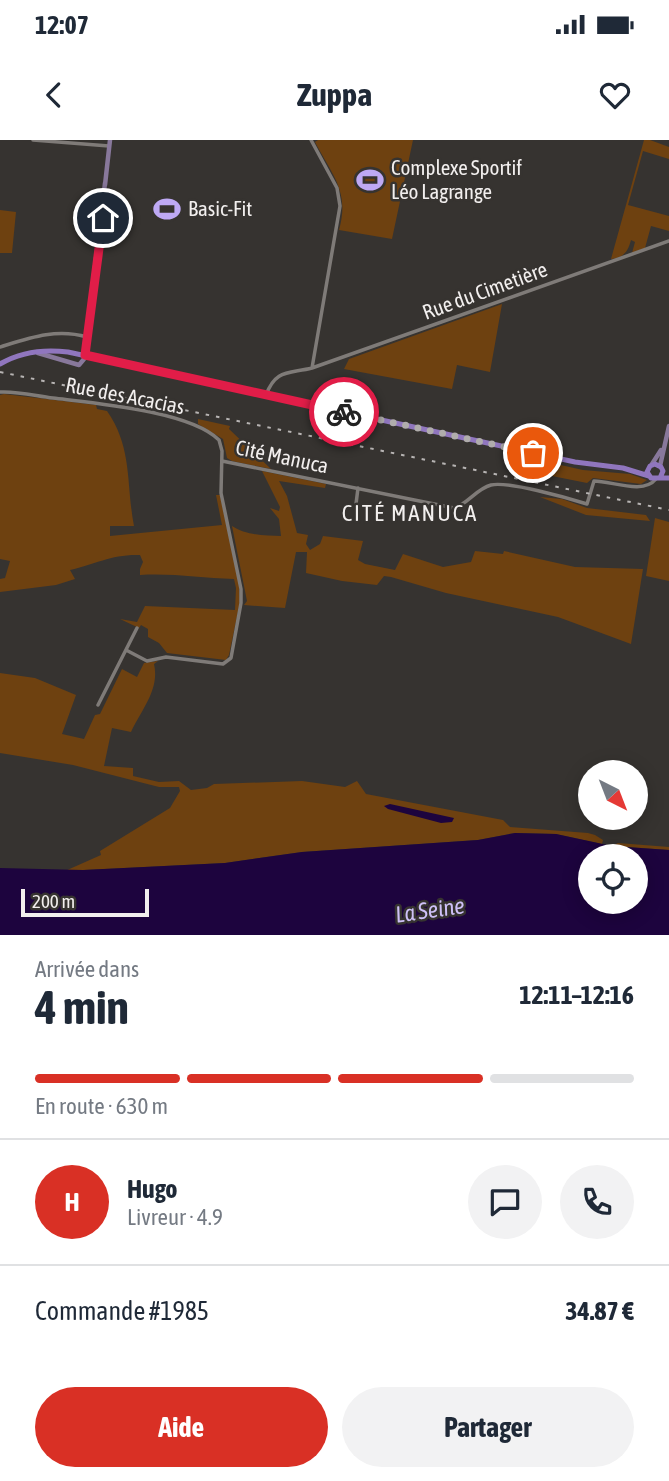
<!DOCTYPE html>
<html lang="fr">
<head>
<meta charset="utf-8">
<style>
  body { margin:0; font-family:"Asap Condensed",sans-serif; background:#f2f2f3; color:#1f2937; height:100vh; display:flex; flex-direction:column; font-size:26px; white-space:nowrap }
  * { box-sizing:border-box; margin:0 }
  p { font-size:23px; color:#747a83 }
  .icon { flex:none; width:38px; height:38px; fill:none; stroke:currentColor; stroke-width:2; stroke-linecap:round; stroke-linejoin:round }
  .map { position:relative; height:795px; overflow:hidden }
  .details { display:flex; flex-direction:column; background:#fff; flex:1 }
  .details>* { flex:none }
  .needle { width:46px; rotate:138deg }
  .tools { position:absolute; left:578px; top:620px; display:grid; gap:14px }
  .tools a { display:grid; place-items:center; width:70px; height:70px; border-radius:50%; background:#fff; box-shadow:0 4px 18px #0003; font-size:35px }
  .scale { position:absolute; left:21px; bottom:18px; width:128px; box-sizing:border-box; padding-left:7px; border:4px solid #f2efee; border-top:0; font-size:19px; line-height:24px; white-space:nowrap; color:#f2efee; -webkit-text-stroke:5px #363330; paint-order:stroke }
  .pin { position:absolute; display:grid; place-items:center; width:60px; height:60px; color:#fff; margin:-30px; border:4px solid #fff; border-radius:50%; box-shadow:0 2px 7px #0007 }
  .courier { position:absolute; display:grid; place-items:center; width:70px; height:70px; margin:-35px; border:5px solid #e11d48; border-radius:50%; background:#fff; color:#222; box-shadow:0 2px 9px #0007 }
  .headline em { font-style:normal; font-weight:700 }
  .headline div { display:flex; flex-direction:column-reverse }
  .headline { display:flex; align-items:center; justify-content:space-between; height:119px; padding:0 35px }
  h1 { font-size:46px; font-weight:700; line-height:52px }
  .bar { display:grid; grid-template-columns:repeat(4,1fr); gap:10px 7px; align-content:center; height:84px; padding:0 35px }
  .bar i { height:9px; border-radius:5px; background:#e0e1e3 }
  .bar .on { background:#d93025 }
  .bar p { grid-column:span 4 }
  .line { display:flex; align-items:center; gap:18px; padding:0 35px; border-top:2px solid #e0e1e3 }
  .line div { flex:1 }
  .round { display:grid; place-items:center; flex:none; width:74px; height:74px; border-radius:37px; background:#f2f2f3 }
  .action { display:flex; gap:14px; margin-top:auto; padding:14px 35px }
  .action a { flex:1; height:80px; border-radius:42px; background:#d93025; color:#fff; font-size:28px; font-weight:700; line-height:80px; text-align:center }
  .action a+a { background:#f2f2f3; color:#1f2937 }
  .status { display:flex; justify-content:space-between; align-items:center; height:49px; padding:0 35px; background:#fff; direction:ltr }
  .status svg { height:19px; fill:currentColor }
  header { display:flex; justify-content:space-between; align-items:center; height:91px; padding:0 35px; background:#fff; font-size:32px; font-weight:700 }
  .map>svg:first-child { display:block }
</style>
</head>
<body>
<div class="status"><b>12:07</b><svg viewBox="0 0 49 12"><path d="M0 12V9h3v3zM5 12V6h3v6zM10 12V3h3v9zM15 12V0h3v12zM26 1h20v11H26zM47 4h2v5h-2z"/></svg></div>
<header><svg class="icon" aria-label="back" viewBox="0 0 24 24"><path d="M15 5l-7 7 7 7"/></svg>Zuppa<svg class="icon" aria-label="heart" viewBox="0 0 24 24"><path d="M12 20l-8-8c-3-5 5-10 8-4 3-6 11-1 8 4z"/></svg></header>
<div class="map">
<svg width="669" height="795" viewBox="0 0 669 795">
  <rect width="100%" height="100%" fill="#363330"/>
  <path fill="#6e4110" d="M 318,0 L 413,0 L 392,99 L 339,90 C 350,51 332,35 315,2 Z
    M 644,0 L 650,0 L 669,7 L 669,19 L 643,11 L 628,65 L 669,76 L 669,91 L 651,86 L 645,108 L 632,113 L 635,102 L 631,100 C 628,112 623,118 611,119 Z
    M 0,70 L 16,72 L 12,113 L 0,113 Z
    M 502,164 L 490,232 L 457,225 L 452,249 L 344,229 L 349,219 Z
    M 4,254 L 96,265 L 97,269 L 107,271 C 133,308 126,345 134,386 L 110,386 L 110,396 L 222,385 L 216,355 L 220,355 L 239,445 L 240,462 L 229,515 L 226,520 L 167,513 L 159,503 L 148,497 L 148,489 L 141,485 L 139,488 L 120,479 L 137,482 L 145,466 L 235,470 L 236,448 L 234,439 C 201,438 172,433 140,435 L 140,429 L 143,422 L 140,415 C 112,414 96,424 70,430 L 75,439 L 56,445 L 0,452 L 0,439 L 5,438 L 10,421 L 0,419 L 0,255 Z
    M 198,279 L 230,286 L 229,289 L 271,329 L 232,321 L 227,318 L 223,299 L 198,284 Z
    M 525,317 L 583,330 L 630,334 L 647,340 L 641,344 L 593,338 L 587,343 L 522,330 Z
    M 262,331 L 326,344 L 325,348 L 279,341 L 287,356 L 297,393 L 308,395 L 306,404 L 310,410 L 320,404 L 323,396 L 363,401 L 358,420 L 365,424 L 395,430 L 403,414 L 443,427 L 471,422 L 475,411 L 503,414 L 504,411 L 575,427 L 643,429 L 631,504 L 558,477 L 446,453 L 391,437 L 384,436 L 377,445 L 342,441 L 306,433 L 307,412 L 296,412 L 285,468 L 244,465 L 247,461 L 232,386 C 245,395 266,396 281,396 L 279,379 L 270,368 L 279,371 L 280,367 Z
    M 540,357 L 562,359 L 587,368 L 646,375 L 650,381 L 586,375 Z
    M 655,378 L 669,382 L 669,441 L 646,436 Z
    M 158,521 L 154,524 C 160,550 141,570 131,592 L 112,588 L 104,626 L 133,628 L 133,636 L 159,642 L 179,641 L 191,650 L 207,648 L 214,644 L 302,641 L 345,647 L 357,641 L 366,654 L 503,680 L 510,687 L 588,693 L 595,695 L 603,700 L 602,704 L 556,694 L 515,693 L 478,700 L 302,712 L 225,723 L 65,731 L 101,715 L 100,711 L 170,668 L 180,651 L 179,647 L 159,647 L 73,625 L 0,613 L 0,533 L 35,538 L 76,555 L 62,594 L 84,599 L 95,575 L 100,574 L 122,529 L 137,537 L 144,523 Z
    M 618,703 L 669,707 L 669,710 L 612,706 Z"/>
  <path fill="#1d043e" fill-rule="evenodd" d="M 390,664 L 454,678 L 452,682 L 441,683 L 388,669 L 384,666 Z
    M 515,693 L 556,694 L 612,706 L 669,710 L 669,795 L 0,795 L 0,728 L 83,730 L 225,723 L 302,712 L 478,700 ZM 590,716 L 635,716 L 635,761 L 590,761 Z"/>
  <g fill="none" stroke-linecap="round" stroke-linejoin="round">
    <path stroke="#7f7b78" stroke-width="3.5" d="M 33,0 L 109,6
      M 0,207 C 29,198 56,188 87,197
      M 312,228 L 669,101
      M 0,252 C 18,251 36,256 53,258 C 94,263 190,271 219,300 L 222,311 L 221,353 L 241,449 L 241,463 L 231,518 L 223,524 L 166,517 L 147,521 L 126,510
      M 266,255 C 276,229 288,234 312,228 L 340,66 L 337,48 L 311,0
      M 222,321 L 454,368 C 468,364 476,349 491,345 C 508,341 568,358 587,364 L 594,341 C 612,341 643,355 656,339
      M 356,364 L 358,348
      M 98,565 L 137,488"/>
    <path stroke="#88789b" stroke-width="4.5" d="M 105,45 L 110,0
      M 100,98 L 105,58
      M 38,213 L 79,225 L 84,219 L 105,43
      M 652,324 L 661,310
      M 660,326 L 669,286"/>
    <path stroke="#9076be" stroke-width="5" d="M 0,224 C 22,211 44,209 68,212 L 575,322 L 623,328 L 649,336
      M 660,338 L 663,331 L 661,327 L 655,324 L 650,326 L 647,332 L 651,338 L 669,338"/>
    <path stroke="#b7b4b3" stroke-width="2" stroke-dasharray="3.5 7" stroke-linecap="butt" d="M 0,232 L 669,370"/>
  </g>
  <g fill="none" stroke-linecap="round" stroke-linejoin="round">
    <path stroke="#b0adac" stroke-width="7" stroke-dasharray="0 12.6" d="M 344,272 L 533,313"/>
    <path stroke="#e11d48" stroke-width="9" d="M 103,78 L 85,215 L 344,272"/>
  </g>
  <defs>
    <symbol id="stadium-bare" viewBox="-9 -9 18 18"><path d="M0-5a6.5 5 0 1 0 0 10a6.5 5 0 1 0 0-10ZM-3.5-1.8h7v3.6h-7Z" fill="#bea9f4" stroke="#363330" stroke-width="2.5" paint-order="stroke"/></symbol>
  </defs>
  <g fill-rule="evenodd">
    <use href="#stadium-bare" x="351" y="21" width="38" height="38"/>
    <use href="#stadium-bare" x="148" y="50" width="38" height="38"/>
  </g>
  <g text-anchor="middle" stroke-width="5" stroke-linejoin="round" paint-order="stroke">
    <g font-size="21" fill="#f2efee" stroke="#363330" text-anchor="start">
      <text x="391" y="35">Complexe Sportif<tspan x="391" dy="24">Léo Lagrange</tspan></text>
      <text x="188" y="76">Basic-Fit</text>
    </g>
    <g font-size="21" fill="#f2efee" stroke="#363330">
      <text transform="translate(485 151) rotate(-20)" y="7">Rue du Cimetière</text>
      <text transform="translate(125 256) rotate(11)" y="7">Rue des Acacias</text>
      <text transform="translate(282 317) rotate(12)" y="7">Cité Manuca</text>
    </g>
    <g font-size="23" letter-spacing="2" fill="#f2efee" stroke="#363330">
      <text x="410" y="381">CITÉ MANUCA</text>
    </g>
    <g font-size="23" font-style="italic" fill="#cec0f7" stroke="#363330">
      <text transform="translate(430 770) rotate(-8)" y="8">La Seine</text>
    </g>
  </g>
</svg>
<div class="tools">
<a><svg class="needle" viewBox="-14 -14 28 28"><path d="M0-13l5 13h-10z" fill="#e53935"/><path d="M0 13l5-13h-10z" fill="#747a83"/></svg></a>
<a><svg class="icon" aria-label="locate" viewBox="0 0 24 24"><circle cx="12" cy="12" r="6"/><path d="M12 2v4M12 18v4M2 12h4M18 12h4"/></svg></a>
</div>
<div class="scale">200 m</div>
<div class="pin" style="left:533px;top:313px;background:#ea580c"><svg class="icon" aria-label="bag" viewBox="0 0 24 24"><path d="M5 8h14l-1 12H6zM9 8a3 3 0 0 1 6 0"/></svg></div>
<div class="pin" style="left:103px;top:78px;background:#1f2937"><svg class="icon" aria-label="home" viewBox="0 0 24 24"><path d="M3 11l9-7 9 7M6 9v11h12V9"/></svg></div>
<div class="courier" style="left:344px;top:272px"><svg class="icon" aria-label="bike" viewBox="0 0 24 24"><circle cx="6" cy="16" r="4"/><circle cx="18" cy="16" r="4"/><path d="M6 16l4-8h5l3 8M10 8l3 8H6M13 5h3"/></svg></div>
</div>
<section class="details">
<div class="headline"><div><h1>4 min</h1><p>Arrivée dans</p></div><em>12:11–12:16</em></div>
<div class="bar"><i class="on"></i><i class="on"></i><i class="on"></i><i></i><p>En route · 630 m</p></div>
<div class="line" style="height:126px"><b class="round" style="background:#d93025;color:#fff">H</b><div><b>Hugo</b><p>Livreur · 4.9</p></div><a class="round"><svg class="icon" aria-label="chat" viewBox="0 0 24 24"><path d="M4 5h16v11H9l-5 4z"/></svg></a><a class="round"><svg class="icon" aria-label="phone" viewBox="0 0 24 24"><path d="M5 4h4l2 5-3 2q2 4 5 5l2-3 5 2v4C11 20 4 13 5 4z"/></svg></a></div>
<div class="line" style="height:91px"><div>Commande #1985</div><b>34.87 €</b></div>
<div class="action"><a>Aide</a><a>Partager</a></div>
</section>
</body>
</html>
